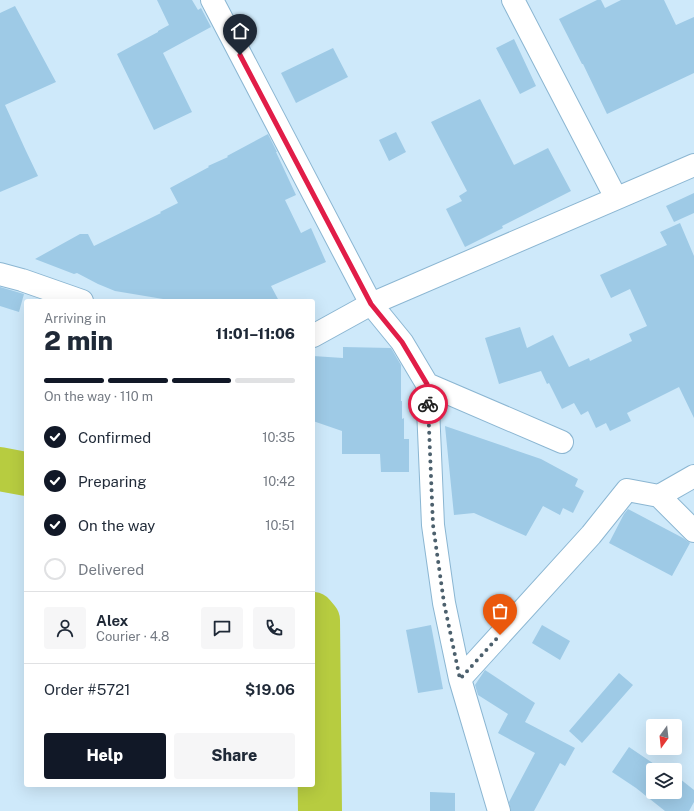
<!DOCTYPE html>
<html lang="en">
<head>
<meta charset="utf-8">
<style>
  body { margin:0; font-family:"Public Sans",sans-serif; background:#f6f6f7; color:#1f2937; height:100vh; display:flex; flex-direction:column; font-size:15px; white-space:nowrap }
  * { box-sizing:border-box; margin:0 }
  p { font-size:13px; color:#747a83 }
  .icon { flex:none; width:22px; height:22px; fill:none; stroke:currentColor; stroke-width:2; stroke-linecap:round; stroke-linejoin:round }
  .map { position:relative; flex:1; overflow:hidden }
  .drawer { position:absolute; left:24px; top:299px; width:291px; height:488px; display:flex; flex-direction:column; background:#fff; border-radius:4px; box-shadow:0 4px 16px #0002 }
  .drawer>* { flex:none }
  .needle { width:26px; rotate:195deg }
  .fabs { position:absolute; left:646px; top:719px; display:grid; gap:8px }
  .fabs a { display:grid; place-items:center; width:36px; height:36px; border-radius:4px; background:#fff; box-shadow:0 4px 16px #0002; font-size:20px }
  .pin { position:absolute; display:grid; place-items:center; width:34px; height:34px; color:#fff; margin:-41px -17px; border-radius:50% 50% 50% 0; rotate:-45deg; box-shadow:0 0 4px #0007 }
  .pin .icon { rotate:45deg }
  .courier { position:absolute; display:grid; place-items:center; width:40px; height:40px; margin:-20px; border:3px solid #e11d48; border-radius:50%; background:#fff; color:#222; box-shadow:0 1px 5px #0007 }
  .headline em { font-style:normal; font-weight:800 }
  .headline div { display:flex; flex-direction:column-reverse }
  .headline { display:flex; align-items:center; justify-content:space-between; height:68px; padding:0 20px }
  h1 { font-size:26px; font-weight:800; line-height:30px }
  .bar { display:grid; grid-template-columns:repeat(4,1fr); gap:6px 4px; align-content:center; height:48px; padding:0 20px }
  .bar i { height:5px; border-radius:3px; background:#e0e1e3 }
  .bar .current { background:#111827 }
  .bar p { grid-column:span 4 }
  .line { display:flex; align-items:center; gap:10px; padding:0 20px; border-top:1px solid #e0e1e3 }
  .line div { flex:1 }
  .round { display:grid; place-items:center; flex:none; width:42px; height:42px; border-radius:4px; background:#f6f6f7 }
  ol { padding:0 20px; list-style:none }
  li { display:flex; align-items:center; gap:12px; height:44px }
  li p { margin-inline-start:auto }
  li .icon { padding:4px; border-radius:50%; background:#111827; color:#fff; stroke-width:4 }
  li:last-child { color:#747a83 }
  li i { width:22px; height:22px; border:2px solid #e0e1e3; border-radius:50% }
  .primary-button { display:flex; gap:8px; margin-top:auto; padding:8px 20px }
  .primary-button a { flex:1; height:46px; border-radius:4px; background:#111827; color:#fff; font-size:16px; font-weight:800; line-height:46px; text-align:center }
  .primary-button a+a { background:#f6f6f7; color:#1f2937 }
  .map>svg:first-child { display:block }
</style>
</head>
<body>
<div class="map">
<svg width="694" height="811" viewBox="0 0 694 811">
  <rect width="100%" height="100%" fill="#cee9fa"/>
  <g fill="none" stroke-linecap="round" stroke-linejoin="round">
    <path stroke="#b7cc40" stroke-width="44" d="M 0,469 L 26,474
      M 313,614 L 318,620 L 320,811"/>
  </g>
  <path fill="#9ecae6" d="M 157,0 L 192,0 L 198,10 L 201,8 L 211,27 L 163,53 L 192,112 L 154,130 L 117,54 L 158,32 L 158,31 L 169,25 Z
    M 597,0 L 601,0 L 605,8 L 621,0 L 664,0 L 676,25 L 694,17 L 694,73 L 607,114 L 583,64 L 582,64 L 559,19 Z
    M 15,6 L 56,82 L 5,105 L 26,151 L 38,176 L 0,192 L 0,13 Z
    M 514,39 L 536,86 L 520,94 L 496,48 Z
    M 333,48 L 348,77 L 296,103 L 281,73 Z
    M 480,99 L 514,165 L 548,148 L 571,191 L 502,226 L 503,228 L 465,247 L 446,209 L 462,201 L 459,196 L 467,191 L 431,122 Z
    M 396,132 L 406,152 L 389,161 L 379,140 Z
    M 268,134 L 277,152 L 276,152 L 296,195 L 285,200 L 301,233 L 311,228 L 326,262 L 271,286 L 279,301 L 175,301 L 115,291 L 98,284 L 77,273 L 74,274 L 35,259 L 80,234 L 88,234 L 94,246 L 161,213 L 160,212 L 178,203 L 170,188 L 209,167 L 208,166 L 228,157 L 227,156 Z
    M 694,193 L 694,213 L 674,222 L 666,206 Z
    M 680,223 L 694,256 L 694,418 L 679,387 L 627,413 L 631,421 L 610,431 L 606,423 L 596,428 L 588,411 L 581,415 L 574,403 L 562,409 L 549,383 L 547,384 L 541,371 L 499,384 L 485,338 L 520,327 L 527,348 L 553,335 L 569,367 L 589,358 L 590,361 L 632,341 L 629,334 L 647,326 L 630,289 L 611,298 L 600,275 L 667,245 L 660,232 Z
    M 0,287 L 24,294 L 19,312 L 0,306 Z
    M 343,347 L 391,348 L 401,365 L 401,401 L 402,401 L 402,419 L 404,418 L 404,439 L 409,439 L 409,472 L 381,472 L 380,454 L 342,454 L 342,431 L 313,421 L 313,356 L 343,358 Z
    M 445,426 L 541,459 L 578,479 L 575,486 L 584,491 L 573,513 L 563,508 L 560,515 L 543,506 L 526,536 L 474,513 L 454,515 Z
    M 628,509 L 683,538 L 690,543 L 672,576 L 609,543 L 624,514 Z
    M 431,625 L 443,689 L 418,693 L 406,630 Z
    M 542,625 L 570,641 L 560,660 L 532,643 Z
    M 485,670 L 535,703 L 525,722 L 575,748 L 565,766 L 560,763 L 534,811 L 511,811 L 509,802 L 535,753 L 498,733 L 508,714 L 478,695 L 475,685 Z
    M 619,673 L 633,685 L 582,743 L 569,731 Z
    M 629,747 L 663,770 L 653,770 L 653,792 L 675,792 L 675,775 L 694,790 L 694,802 L 689,811 L 665,811 L 636,788 L 612,772 Z
    M 430,792 L 455,793 L 455,811 L 430,811 Z"/>
  <g fill="none" stroke-linecap="round" stroke-linejoin="round">
    <defs>
      <path id="street" d="M 212,0 L 371,304 L 694,165
        M 513,0 L 616,198
        M 0,274 L 22,280 L 82,301
        M 313,336 L 371,304 L 402,342 L 427,384 L 562,442
        M 427,384 L 433,525 L 444,603 L 460,679
        M 659,496 L 694,476
        M 499,811 L 460,679 L 591,535 L 627,490 L 659,496 L 694,531"/>
    </defs>
    <use href="#street" stroke="#8bb6d2" stroke-width="24"/>
    <use href="#street" stroke="#fff" stroke-width="22"/>
  </g>
  <g fill="none" stroke-linecap="round" stroke-linejoin="round">
    <path stroke="#4c606d" stroke-width="4" stroke-dasharray="0 7.2" d="M 428,404 L 433,525 L 444,603 L 460,679 L 500,635"/>
    <path stroke="#e11d48" stroke-width="5" d="M 240,55 L 371,304 L 402,342 L 427,384 L 428,404"/>
  </g>
</svg>
<div class="fabs">
<a><svg class="needle" viewBox="-14 -14 28 28"><path d="M0-13l5 13h-10z" fill="#e53935"/><path d="M0 13l5-13h-10z" fill="#747a83"/></svg></a>
<a><svg class="icon" aria-label="layers" viewBox="0 0 24 24"><path d="M12 4l9 5-9 5-9-5zM3 14l9 5 9-5"/></svg></a>
</div>
<div class="pin" style="left:500px;top:635px;background:#ea580c"><svg class="icon" aria-label="bag" viewBox="0 0 24 24"><path d="M5 8h14l-1 12H6zM9 8a3 3 0 0 1 6 0"/></svg></div>
<div class="pin" style="left:240px;top:55px;background:#1f2937"><svg class="icon" aria-label="home" viewBox="0 0 24 24"><path d="M3 11l9-7 9 7M6 9v11h12V9"/></svg></div>
<div class="courier" style="left:428px;top:404px"><svg class="icon" aria-label="bike" viewBox="0 0 24 24"><circle cx="6" cy="16" r="4"/><circle cx="18" cy="16" r="4"/><path d="M6 16l4-8h5l3 8M10 8l3 8H6M13 5h3"/></svg></div>
<section class="drawer">
<div class="headline"><div><h1>2 min</h1><p>Arriving in</p></div><em>11:01–11:06</em></div>
<div class="bar"><i class="current"></i><i class="current"></i><i class="current"></i><i></i><p>On the way · 110 m</p></div>
<ol>
<li><svg class="icon" aria-label="check" viewBox="0 0 24 24"><path d="M5 12l5 5 9-10"/></svg>Confirmed<p>10:35</p></li>
<li><svg class="icon" aria-label="check" viewBox="0 0 24 24"><path d="M5 12l5 5 9-10"/></svg>Preparing<p>10:42</p></li>
<li><svg class="icon" aria-label="check" viewBox="0 0 24 24"><path d="M5 12l5 5 9-10"/></svg>On the way<p>10:51</p></li>
<li><i></i>Delivered</li>
</ol>
<div class="line" style="height:72px"><a class="round"><svg class="icon" aria-label="person" viewBox="0 0 24 24"><circle cx="12" cy="8" r="4"/><path d="M4 21q1-7 8-7t8 7"/></svg></a><div><b>Alex</b><p>Courier · 4.8</p></div><a class="round"><svg class="icon" aria-label="chat" viewBox="0 0 24 24"><path d="M4 5h16v11H9l-5 4z"/></svg></a><a class="round"><svg class="icon" aria-label="phone" viewBox="0 0 24 24"><path d="M5 4h4l2 5-3 2q2 4 5 5l2-3 5 2v4C11 20 4 13 5 4z"/></svg></a></div>
<div class="line" style="height:52px"><div>Order #5721</div><b>$19.06</b></div>
<div class="primary-button"><a>Help</a><a>Share</a></div>
</section>
</div>
</body>
</html>
